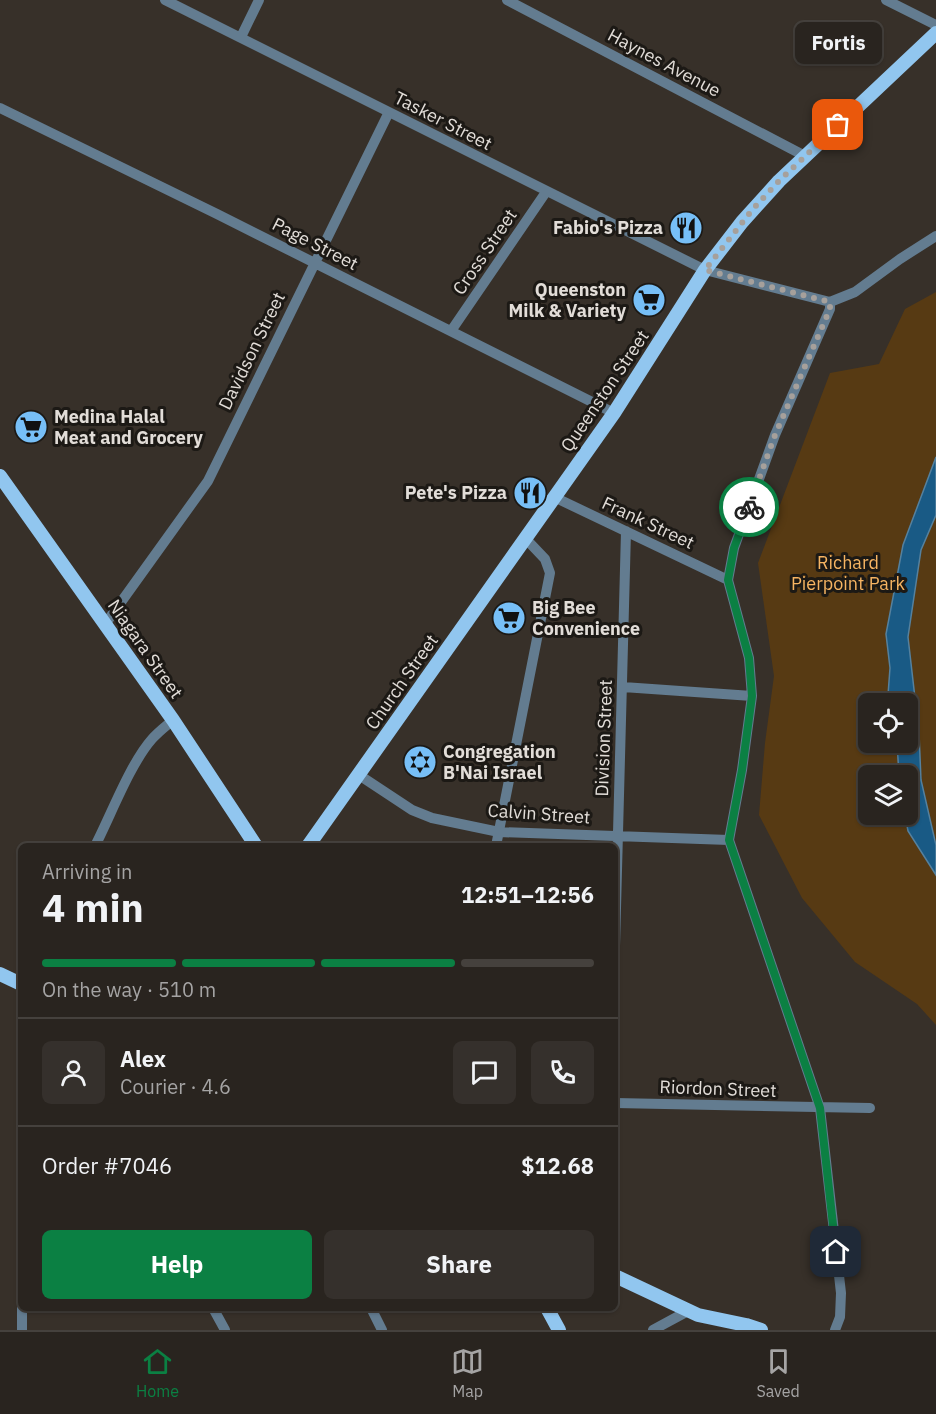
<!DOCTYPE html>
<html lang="en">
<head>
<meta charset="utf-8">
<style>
  body { margin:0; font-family:"IBM Plex Sans",sans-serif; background:#35302c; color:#f1f3f6; height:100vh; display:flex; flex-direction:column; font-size:22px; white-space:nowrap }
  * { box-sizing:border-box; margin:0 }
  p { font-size:20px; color:#a5a4a4 }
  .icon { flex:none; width:33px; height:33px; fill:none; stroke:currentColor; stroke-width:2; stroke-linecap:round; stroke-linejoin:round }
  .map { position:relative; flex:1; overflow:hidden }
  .drawer { position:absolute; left:18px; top:843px; width:600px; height:468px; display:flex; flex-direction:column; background:#29241f; border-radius:9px; box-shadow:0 2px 4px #0004,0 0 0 2px #45413d }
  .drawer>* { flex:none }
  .controls { position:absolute; left:858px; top:693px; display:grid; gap:12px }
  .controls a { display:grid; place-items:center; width:60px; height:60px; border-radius:9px; background:#29241f; box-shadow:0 2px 4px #0004,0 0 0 2px #45413d; font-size:30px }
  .pin { position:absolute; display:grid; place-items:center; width:51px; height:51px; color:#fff; margin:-26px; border-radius:12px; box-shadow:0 3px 9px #0006 }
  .courier { position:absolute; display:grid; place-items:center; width:60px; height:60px; margin:-30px; border:4px solid #0b8043; border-radius:50%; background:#fff; color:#222; box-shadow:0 2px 8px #0007 }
  .bubble { position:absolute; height:42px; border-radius:9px; background:#29241f; box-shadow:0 2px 4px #0004,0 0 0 2px #45413d; font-size:20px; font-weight:700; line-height:42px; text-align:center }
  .head em { font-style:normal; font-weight:700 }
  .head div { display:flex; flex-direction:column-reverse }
  .head { display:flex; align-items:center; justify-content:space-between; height:102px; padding:0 24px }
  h1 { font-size:39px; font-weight:700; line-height:45px }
  .bar { display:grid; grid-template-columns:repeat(4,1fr); gap:9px 6px; align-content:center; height:72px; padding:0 24px }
  .bar i { height:8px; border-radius:4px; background:#45413d }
  .bar .current { background:#0b8043 }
  .bar p { grid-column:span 4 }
  .line { display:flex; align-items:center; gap:15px; padding:0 24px; border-top:2px solid #45413d }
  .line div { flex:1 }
  .round { display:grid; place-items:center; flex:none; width:63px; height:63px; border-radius:9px; background:#35302c }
  .primary-button { display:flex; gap:12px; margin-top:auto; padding:12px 24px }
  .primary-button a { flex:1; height:69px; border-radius:9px; background:#0b8043; color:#fff; font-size:24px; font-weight:700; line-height:69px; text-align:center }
  .primary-button a+a { background:#35302c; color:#f1f3f6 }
  .tabs { display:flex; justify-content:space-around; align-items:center; height:84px; border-top:2px solid #45413d; background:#29241f; font-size:16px; color:#a5a4a4 }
  .tabs a { display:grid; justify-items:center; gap:3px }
  .tabs .current { color:#0b8043 }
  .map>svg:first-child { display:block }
</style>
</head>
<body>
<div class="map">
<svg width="936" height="1330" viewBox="0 0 936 1330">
  <rect width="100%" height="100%" fill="#373029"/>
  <path fill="#573a13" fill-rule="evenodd" d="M 936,292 L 936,1025 L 917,1004 L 855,962 L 802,898 L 759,815 L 765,743 L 774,676 L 758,563 L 830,373 L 879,364 L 905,309 ZM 868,704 L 908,704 L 908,742 L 868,742 ZM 868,776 L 908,776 L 908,814 L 868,814 Z"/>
  <path fill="#195a85" stroke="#55819e" stroke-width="1.5" d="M 936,457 L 936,515 L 921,550 L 908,637 L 919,733 L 921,780 L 936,845 L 936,875 L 908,831 L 905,815 L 908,814 L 908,776 L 899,775 L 897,743 L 908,742 L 908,704 L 891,703 L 888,695 L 890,668 L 886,634 L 903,545 Z"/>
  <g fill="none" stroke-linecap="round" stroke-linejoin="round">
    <path stroke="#637c90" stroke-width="10" d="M 165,0 L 705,270 L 830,302 L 855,292 L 900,259 L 936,236
      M 507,0 L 805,156
      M 886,0 L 936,25
      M 241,37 L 259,0
      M 0,108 L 217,214 L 614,413
      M 830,302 L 830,309 L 775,435 L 734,548 L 728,580 L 749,658 L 752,696 L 742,770 L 729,840 L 820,1108 L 841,1293 L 840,1317 L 835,1330
      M 451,331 L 546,192
      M 554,497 L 728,580
      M 106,623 L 208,481 L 389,112
      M 623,687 L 752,696
      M 359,775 L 412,810 L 432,818 L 499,832 L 729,840
      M 95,846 C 111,815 130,764 152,739 C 158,732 166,726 173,720
      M 496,846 L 550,573 L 545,559 L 526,539
      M 615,946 L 626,531
      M 615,1103 L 870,1108
      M 213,1308 L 225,1330
      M 371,1308 L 382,1330
      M 22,1330 L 22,1308
      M 653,1330 L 688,1311"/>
    <path stroke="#91c6ef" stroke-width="14" d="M 0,476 L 173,720 L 256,846
      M 308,846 L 614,413 L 705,270 L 742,222 L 779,181 L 936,33
      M 0,974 L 21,984
      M 615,1276 L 698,1315 L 746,1325 L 761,1330
      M 547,1308 L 559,1330"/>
  </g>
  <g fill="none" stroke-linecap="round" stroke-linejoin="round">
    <path stroke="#a6a09b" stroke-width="6" stroke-dasharray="0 10.8" d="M 749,507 L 775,435 L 830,309 L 830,302 L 705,270 L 753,209 L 779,181 L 838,125"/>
    <path stroke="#0b8043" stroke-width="8" d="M 749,507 L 734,548 L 728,580 L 749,658 L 752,696 L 742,770 L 729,840 L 820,1108 L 836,1252"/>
  </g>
  <defs>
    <symbol id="restaurant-disc" viewBox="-11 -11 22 22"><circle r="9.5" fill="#77bff7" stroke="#1c1915"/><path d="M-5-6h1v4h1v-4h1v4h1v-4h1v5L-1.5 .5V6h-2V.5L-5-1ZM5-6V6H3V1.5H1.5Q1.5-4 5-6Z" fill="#111"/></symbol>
    <symbol id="supermarket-disc" viewBox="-11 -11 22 22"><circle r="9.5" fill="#77bff7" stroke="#1c1915"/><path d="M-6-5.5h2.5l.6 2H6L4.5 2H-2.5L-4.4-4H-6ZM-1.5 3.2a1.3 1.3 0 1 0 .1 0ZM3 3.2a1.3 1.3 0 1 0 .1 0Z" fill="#111"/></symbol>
    <symbol id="synagogue-disc" viewBox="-11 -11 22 22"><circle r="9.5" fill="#77bff7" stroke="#1c1915"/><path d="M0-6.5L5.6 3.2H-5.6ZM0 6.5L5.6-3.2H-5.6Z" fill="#111"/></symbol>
  </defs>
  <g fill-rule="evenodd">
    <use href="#restaurant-disc" x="667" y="209" width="38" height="38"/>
    <use href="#supermarket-disc" x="630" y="281" width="38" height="38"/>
    <use href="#supermarket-disc" x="12" y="408" width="38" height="38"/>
    <use href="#restaurant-disc" x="511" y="474" width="38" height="38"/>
    <use href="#supermarket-disc" x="490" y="599" width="38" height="38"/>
    <use href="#synagogue-disc" x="401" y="743" width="38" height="38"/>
  </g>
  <g text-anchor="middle" stroke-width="6" stroke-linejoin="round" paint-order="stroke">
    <g font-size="18" fill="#e2ddd8" stroke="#1c1915">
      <text transform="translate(664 63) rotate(28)" y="6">Haynes Avenue</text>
      <text transform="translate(443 121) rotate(27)" y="6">Tasker Street</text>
      <text transform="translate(315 244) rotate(27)" y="6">Page Street</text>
      <text transform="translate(485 252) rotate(-56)" y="6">Cross Street</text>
      <text transform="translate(252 351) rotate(-64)" y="6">Davidson Street</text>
      <text transform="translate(605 391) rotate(-56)" y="6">Queenston Street</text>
      <text transform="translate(648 523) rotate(25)" y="6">Frank Street</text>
      <text transform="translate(145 649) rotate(55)" y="6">Niagara Street</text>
      <text transform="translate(402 682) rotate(-55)" y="6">Church Street</text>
      <text transform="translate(604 738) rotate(-88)" y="6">Division Street</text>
      <text transform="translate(539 814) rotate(4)" y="6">Calvin Street</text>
      <text transform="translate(718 1089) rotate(2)" y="6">Riordon Street</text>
    </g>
    <g font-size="18" font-weight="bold" fill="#e2ddd8" stroke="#1c1915" text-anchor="end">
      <text x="663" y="234">Fabio's Pizza</text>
      <text x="626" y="296">Queenston<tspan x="626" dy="21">Milk &amp; Variety</tspan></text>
      <text x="54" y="423" text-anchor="start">Medina Halal<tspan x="54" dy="21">Meat and Grocery</tspan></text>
      <text x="507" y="499">Pete's Pizza</text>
      <text x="532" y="614" text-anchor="start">Big Bee<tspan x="532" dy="21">Convenience</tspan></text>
      <text x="443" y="758" text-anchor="start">Congregation<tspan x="443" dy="21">B'Nai Israel</tspan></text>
    </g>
    <g font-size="18" fill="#f6b462" stroke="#1c1915">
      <text x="848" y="569">Richard<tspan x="848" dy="21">Pierpoint Park</tspan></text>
    </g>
  </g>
</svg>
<div class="controls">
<a><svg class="icon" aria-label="locate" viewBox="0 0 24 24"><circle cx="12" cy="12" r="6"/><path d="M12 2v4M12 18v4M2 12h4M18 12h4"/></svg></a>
<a><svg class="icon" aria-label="layers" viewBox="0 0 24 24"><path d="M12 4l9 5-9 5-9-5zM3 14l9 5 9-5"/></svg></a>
</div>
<div class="pin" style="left:838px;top:125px;background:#ea580c"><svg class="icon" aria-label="bag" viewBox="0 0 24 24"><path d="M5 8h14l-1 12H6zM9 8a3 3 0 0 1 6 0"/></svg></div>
<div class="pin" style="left:836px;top:1252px;background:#1f2937"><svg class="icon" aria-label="home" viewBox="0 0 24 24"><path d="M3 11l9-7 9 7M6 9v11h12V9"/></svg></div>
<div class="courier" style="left:749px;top:507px"><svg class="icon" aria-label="bike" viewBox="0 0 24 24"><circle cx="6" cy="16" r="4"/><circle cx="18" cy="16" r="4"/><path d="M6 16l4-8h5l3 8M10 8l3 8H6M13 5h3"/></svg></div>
<div class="bubble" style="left:795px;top:22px;width:87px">Fortis</div>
<section class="drawer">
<div class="head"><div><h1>4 min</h1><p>Arriving in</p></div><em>12:51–12:56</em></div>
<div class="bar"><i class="current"></i><i class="current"></i><i class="current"></i><i></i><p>On the way · 510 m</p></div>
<div class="line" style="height:108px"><a class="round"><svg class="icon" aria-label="person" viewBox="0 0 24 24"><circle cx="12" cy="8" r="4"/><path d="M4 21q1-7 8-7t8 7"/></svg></a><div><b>Alex</b><p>Courier · 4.6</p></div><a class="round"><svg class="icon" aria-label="chat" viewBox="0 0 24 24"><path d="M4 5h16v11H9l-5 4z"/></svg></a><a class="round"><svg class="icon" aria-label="phone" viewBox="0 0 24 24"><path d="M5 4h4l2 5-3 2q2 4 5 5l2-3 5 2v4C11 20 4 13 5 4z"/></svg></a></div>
<div class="line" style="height:78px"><div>Order #7046</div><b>$12.68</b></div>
<div class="primary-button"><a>Help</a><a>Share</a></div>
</section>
</div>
<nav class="tabs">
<a class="current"><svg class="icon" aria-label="home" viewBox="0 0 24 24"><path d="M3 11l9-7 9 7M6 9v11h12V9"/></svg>Home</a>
<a><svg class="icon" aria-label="map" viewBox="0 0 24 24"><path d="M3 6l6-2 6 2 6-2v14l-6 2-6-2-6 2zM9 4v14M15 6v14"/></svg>Map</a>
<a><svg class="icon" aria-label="saved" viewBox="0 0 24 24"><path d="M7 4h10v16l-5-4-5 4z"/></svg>Saved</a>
</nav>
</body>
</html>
